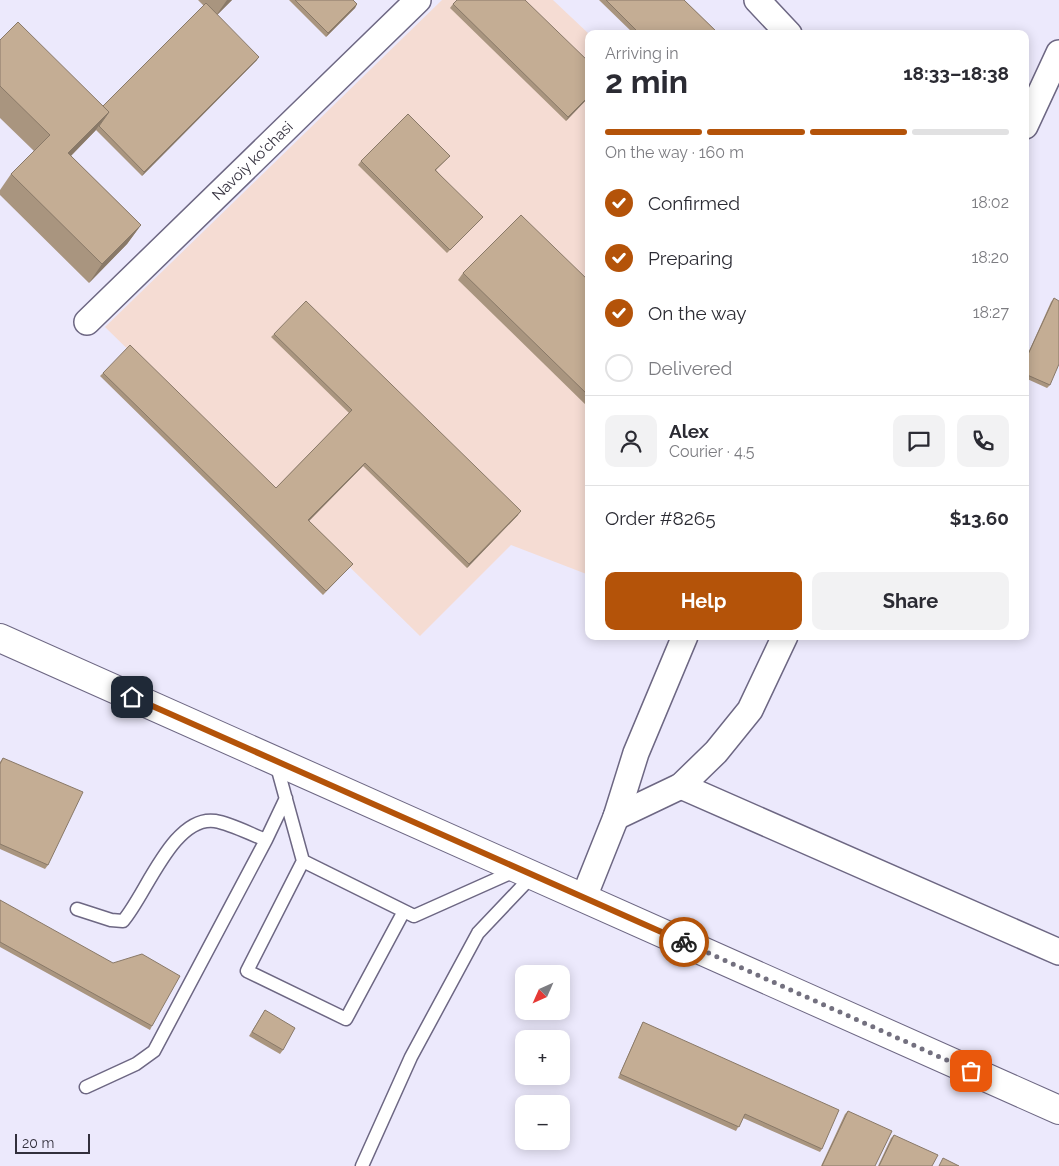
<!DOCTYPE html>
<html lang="en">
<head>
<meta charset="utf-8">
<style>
  body { margin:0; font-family:Raleway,sans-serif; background:#f2f2f3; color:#2b2b33; height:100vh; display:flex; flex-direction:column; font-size:19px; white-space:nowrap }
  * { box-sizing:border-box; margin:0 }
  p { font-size:16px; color:#7c7c81 }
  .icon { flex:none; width:28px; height:28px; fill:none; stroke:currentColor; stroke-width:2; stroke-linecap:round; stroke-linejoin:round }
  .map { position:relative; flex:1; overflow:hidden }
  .side { position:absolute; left:585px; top:30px; width:444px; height:610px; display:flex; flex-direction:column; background:#fff; border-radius:10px; box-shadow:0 2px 12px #0003 }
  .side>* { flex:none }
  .needle { width:32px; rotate:225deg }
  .buttons { position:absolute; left:515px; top:965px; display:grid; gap:10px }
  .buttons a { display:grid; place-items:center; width:55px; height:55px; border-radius:10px; background:#fff; box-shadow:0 2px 12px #0003; font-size:25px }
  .scale { position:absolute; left:15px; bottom:12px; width:75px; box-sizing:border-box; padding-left:5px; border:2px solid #322f3c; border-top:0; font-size:14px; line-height:18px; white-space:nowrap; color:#322f3c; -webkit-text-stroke:4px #ece9fc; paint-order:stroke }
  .pin { position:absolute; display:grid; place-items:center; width:42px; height:42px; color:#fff; margin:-21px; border-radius:10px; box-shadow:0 2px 8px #0006 }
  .courier { position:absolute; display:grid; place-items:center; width:50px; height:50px; margin:-25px; border:4px solid #b45309; border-radius:50%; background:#fff; color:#222; box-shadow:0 1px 6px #0007 }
  .head em { font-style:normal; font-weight:700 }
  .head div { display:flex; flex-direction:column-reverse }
  .head { display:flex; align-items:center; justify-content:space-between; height:85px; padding:0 20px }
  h1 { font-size:32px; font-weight:700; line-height:38px }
  .bar { display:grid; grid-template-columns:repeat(4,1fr); gap:8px 5px; align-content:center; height:60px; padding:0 20px }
  .bar i { height:6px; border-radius:4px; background:#e1e1e2 }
  .bar .on { background:#b45309 }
  .bar p { grid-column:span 4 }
  .line { display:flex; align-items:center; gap:12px; padding:0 20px; border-top:1px solid #e1e1e2 }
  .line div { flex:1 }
  .round { display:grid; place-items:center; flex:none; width:52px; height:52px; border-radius:10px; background:#f2f2f3 }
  ol { padding:0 20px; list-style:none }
  li { display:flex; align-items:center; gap:15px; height:55px }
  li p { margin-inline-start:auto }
  li .icon { padding:5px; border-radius:50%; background:#b45309; color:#fff; stroke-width:4 }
  li:last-child { color:#7c7c81 }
  li i { width:28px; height:28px; border:2px solid #e1e1e2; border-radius:50% }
  .cta { display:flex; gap:10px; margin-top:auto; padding:10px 20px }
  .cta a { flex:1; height:58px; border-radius:10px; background:#b45309; color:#fff; font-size:20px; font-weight:700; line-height:58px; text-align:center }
  .cta a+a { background:#f2f2f3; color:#2b2b33 }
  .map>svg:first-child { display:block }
</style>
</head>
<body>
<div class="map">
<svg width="1059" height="1166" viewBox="0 0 1059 1166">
  <rect width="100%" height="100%" fill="#ece9fc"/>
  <path fill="#f5dcd3" d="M 442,0 L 553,0 L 589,34 L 589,575 L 511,545 L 420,636 L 105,327 Z"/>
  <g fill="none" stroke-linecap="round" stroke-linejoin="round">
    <defs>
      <path id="service" d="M 276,763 L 303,861 L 414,916 L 517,870
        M 303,861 L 247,971 L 346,1019 L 404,911
        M 77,909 L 111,920 L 123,921 C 146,895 173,815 215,821 C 232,824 250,834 266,840
        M 86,1087 L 136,1064 L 154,1051 L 266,840 L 286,798
        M 362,1166 L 411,1057 L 478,933 L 533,875"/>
      <g id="minor">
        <path d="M 757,0 L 789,34"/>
        <path d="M 1025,126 L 1059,53"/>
        <path id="s1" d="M 87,322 L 418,0"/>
        <path d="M 681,786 L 1059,952"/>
        <path d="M 616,817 L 681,786 L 716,752 L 750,710 L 785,636"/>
        <path d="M 584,897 L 616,817 L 636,753 L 685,636"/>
      </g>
      <path id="tertiary" d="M 0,638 L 1059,1110"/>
    </defs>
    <use href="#service" stroke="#6d6783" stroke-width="15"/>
    <use href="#minor" stroke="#6d6783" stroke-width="28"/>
    <use href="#tertiary" stroke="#6d6783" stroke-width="30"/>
    <use href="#service" stroke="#fff" stroke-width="12"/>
    <use href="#minor" stroke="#fff" stroke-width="25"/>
    <use href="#tertiary" stroke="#fff" stroke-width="28"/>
  </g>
  <path fill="#a9957f" d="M 198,0 L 232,0 L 217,15 L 257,60 L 142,176 L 96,130 L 71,156 L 141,225 L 127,244 L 89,283 L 0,195 L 0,190 L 11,174 L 34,151 L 0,118 L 0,40 L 103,106 L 204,6 Z
    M 289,0 L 353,0 L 357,4 L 355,8 L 326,37 Z
    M 525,0 L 589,97 L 566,121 L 450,8 L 453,4 Z
    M 599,0 L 684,0 L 719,34 L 634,34 Z
    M 447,159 L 436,170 L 480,220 L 447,253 L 358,165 L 361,161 Z
    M 463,273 L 589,281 L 589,408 L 458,280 Z
    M 1054,298 L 1050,385 L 1047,388 L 1025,378 L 1025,360 L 1051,302 Z
    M 274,334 L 518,515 L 467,568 L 363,466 L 309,521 L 353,564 L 350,567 L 323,595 L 100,376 L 103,373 L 276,488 L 349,413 L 271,337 Z
    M 3,758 L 48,865 L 45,869 L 0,849 L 0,762 Z
    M 0,900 L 152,1026 L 150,1030 L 0,947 Z
    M 265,1010 L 283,1050 L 280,1054 L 249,1036 Z
    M 643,1022 L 822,1149 L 820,1152 L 743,1118 L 736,1131 L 618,1078 L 641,1026 Z
    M 848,1111 L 875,1166 L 821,1166 L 845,1114 Z
    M 894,1135 L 932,1166 L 878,1166 L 891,1138 Z"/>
  <path fill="#897968" d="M 227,0 L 232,0 L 215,17 Z
    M 357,4 L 355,8 L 326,37 L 328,33 Z
    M 259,57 L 257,60 L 142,176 L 144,172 Z
    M 589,96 L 589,97 L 566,121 L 568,117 Z
    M 109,112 L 95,131 L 55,172 L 68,153 Z
    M 141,225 L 127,244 L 89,283 L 102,264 Z
    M 365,463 L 363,466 L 306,524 L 308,520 Z
    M 521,511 L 518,515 L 467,568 L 469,564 Z"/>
  <path fill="#c4ad94" stroke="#897968" d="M 295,0 L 353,0 L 357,4 L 328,33 Z
    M 457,0 L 525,0 L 589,62 L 589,96 L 568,117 L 453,4 Z
    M 606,0 L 684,0 L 719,34 L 640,34 Z
    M 206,3 L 259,57 L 144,172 L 99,126 L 109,112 L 103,106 Z
    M 18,22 L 109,112 L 68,153 L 141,225 L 102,264 L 11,174 L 50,135 L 0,86 L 0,40 Z
    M 408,114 L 450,156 L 435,170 L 483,217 L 450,250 L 361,161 Z
    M 521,215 L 589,281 L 589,396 L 463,273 Z
    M 1054,298 L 1059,301 L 1059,364 L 1050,385 L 1025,374 L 1025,361 Z
    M 306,301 L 521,511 L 469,564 L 365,463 L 308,520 L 353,564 L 326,591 L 103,373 L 130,345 L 276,488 L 352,410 L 274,334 Z
    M 3,758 L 83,792 L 48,865 L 0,844 L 0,764 Z
    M 0,900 L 113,963 L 142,954 L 180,976 L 152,1026 L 0,942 Z
    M 265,1010 L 295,1028 L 283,1050 L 252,1032 Z
    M 643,1022 L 839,1110 L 822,1149 L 745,1114 L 739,1127 L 620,1074 Z
    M 848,1111 L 892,1131 L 875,1166 L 822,1166 Z
    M 894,1135 L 938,1155 L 932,1166 L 879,1166 Z
    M 943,1158 L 959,1166 L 939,1166 Z"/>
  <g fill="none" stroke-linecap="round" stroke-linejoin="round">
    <path stroke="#73707f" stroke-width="5" stroke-dasharray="0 9" d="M 684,942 L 971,1071"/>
    <path stroke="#b45309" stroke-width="6" d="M 132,697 L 684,942"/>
  </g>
  <g text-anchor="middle" stroke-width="4" stroke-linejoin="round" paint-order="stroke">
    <g font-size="15" fill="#322f3c" stroke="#ece9fc">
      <text dy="5" stroke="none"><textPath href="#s1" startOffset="231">Navoiy ko'chasi</textPath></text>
    </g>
  </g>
</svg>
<div class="buttons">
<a><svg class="needle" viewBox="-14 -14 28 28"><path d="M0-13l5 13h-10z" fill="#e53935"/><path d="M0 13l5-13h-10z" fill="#7c7c81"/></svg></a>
<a>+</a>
<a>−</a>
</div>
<div class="scale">20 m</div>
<div class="pin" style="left:971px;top:1071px;background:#ea580c"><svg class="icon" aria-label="bag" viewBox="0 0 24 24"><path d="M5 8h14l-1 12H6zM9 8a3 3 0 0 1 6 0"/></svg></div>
<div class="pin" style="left:132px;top:697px;background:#1f2937"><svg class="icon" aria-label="home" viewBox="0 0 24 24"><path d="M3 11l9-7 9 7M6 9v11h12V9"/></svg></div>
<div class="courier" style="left:684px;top:942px"><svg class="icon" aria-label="bike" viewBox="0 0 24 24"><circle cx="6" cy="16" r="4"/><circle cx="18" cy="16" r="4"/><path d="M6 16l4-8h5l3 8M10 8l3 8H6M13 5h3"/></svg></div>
<section class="side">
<div class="head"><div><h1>2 min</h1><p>Arriving in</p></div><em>18:33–18:38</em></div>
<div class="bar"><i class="on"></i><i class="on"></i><i class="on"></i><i></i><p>On the way · 160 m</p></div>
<ol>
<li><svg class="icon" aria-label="check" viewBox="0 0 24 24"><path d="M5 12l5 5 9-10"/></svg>Confirmed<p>18:02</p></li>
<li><svg class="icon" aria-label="check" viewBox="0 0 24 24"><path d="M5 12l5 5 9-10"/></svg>Preparing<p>18:20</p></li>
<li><svg class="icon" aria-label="check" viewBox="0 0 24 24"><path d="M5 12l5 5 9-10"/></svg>On the way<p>18:27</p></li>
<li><i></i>Delivered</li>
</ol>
<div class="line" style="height:90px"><a class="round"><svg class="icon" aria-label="person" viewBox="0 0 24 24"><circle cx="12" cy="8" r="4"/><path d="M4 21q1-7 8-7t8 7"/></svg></a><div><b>Alex</b><p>Courier · 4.5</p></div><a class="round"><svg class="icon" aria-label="chat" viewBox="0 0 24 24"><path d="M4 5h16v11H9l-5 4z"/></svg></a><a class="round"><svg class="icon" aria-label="phone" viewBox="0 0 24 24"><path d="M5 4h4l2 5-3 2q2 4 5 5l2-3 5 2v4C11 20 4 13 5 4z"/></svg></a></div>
<div class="line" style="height:65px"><div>Order #8265</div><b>$13.60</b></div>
<div class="cta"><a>Help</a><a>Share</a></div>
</section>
</div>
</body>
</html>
